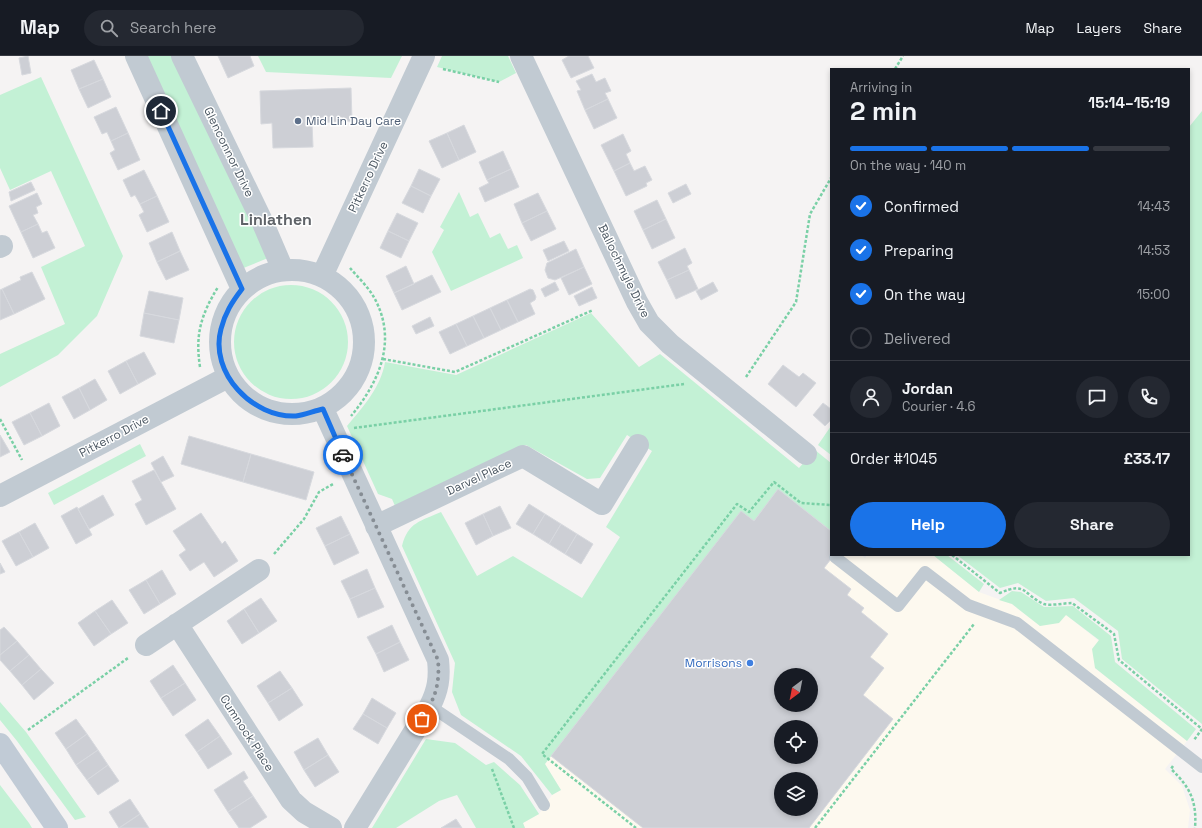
<!DOCTYPE html>
<html lang="en">
<head>
<meta charset="utf-8">
<style>
  body { margin:0; font-family:"Space Grotesk",sans-serif; background:#242831; color:#f1f3f6; height:100vh; display:flex; flex-direction:column; font-size:15px; white-space:nowrap }
  * { box-sizing:border-box; margin:0 }
  p { font-size:13px; color:#9ea1a6 }
  .icon { flex:none; width:22px; height:22px; fill:none; stroke:currentColor; stroke-width:2; stroke-linecap:round; stroke-linejoin:round }
  .map { position:relative; flex:1; overflow:hidden }
  .panel { position:absolute; left:830px; top:12px; width:360px; height:488px; display:flex; flex-direction:column; background:#171b24; border-radius:0px; box-shadow:0 2px 6px #0003 }
  .panel>* { flex:none }
  .needle { width:26px; rotate:212deg }
  .buttons { position:absolute; left:774px; top:612px; display:grid; gap:8px }
  .buttons a { display:grid; place-items:center; width:44px; height:44px; border-radius:50%; background:#171b24; box-shadow:0 2px 6px #0003; font-size:20px }
  .pin { position:absolute; display:grid; place-items:center; width:34px; height:34px; color:#fff; margin:-17px; border:2px solid #fff; border-radius:50%; box-shadow:0 1px 4px #0007 }
  .courier { position:absolute; display:grid; place-items:center; width:40px; height:40px; margin:-20px; border:3px solid #1a73e8; border-radius:50%; background:#fff; color:#222; box-shadow:0 1px 5px #0007 }
  .head em { font-style:normal; font-weight:700 }
  .head div { display:flex; flex-direction:column-reverse }
  .head { display:flex; align-items:center; justify-content:space-between; height:68px; padding:0 20px }
  h1 { font-size:26px; font-weight:700; line-height:30px }
  .bar { display:grid; grid-template-columns:repeat(4,1fr); gap:6px 4px; align-content:center; height:48px; padding:0 20px }
  .bar i { height:5px; border-radius:3px; background:#363941 }
  .bar .on { background:#1a73e8 }
  .bar p { grid-column:span 4 }
  .line { display:flex; align-items:center; gap:10px; padding:0 20px; border-top:1px solid #363941 }
  .line div { flex:1 }
  .round { display:grid; place-items:center; flex:none; width:42px; height:42px; border-radius:21px; background:#242831 }
  ol { padding:0 20px; list-style:none }
  li { display:flex; align-items:center; gap:12px; height:44px }
  li p { margin-inline-start:auto }
  li .icon { padding:4px; border-radius:50%; background:#1a73e8; color:#fff; stroke-width:4 }
  li:last-child { color:#9ea1a6 }
  li i { width:22px; height:22px; border:2px solid #363941; border-radius:50% }
  .action { display:flex; gap:8px; margin-top:auto; padding:8px 20px }
  .action a { flex:1; height:46px; border-radius:24px; background:#1a73e8; color:#fff; font-size:16px; font-weight:700; line-height:46px; text-align:center }
  .action a+a { background:#242831; color:#f1f3f6 }
  header { display:flex; align-items:center; gap:24px; box-sizing:border-box; height:56px; padding:0 20px; background:#171b24; border-bottom:1px solid #363941 }
  header strong { font-size:19px }
  nav { display:flex; gap:22px; margin-inline-start:auto; font-size:14px }
  .search { width:280px; height:36px; background:#242831; display:flex; align-items:center; gap:10px; box-sizing:border-box; padding:0 14px; border-radius:22px; color:#9ea1a6; font-size:15px }
  .map>svg:first-child { display:block }
</style>
</head>
<body>
<header>
<strong>Map</strong>
<div class="search"><svg class="icon" aria-label="search" viewBox="0 0 24 24"><circle cx="10" cy="10" r="6"/><path d="M15 15l6 6"/></svg>Search here</div>
<nav><a>Map</a><a>Layers</a><a>Share</a></nav>
</header>
<div class="map">
<svg width="1202" height="772" viewBox="0 0 1202 772">
  <rect width="100%" height="100%" fill="#f5f3f3"/>
  <path fill="#fdf9ef" fill-rule="evenodd" d="M 778,433 L 831,475 L 831,499 L 861,499 L 865,502 L 867,499 L 933,499 L 979,536 L 1012,548 L 1040,570 L 1066,559 L 1099,585 L 1095,612 L 1187,685 L 1165,713 L 1182,730 L 1190,754 L 1188,772 L 525,772 L 523,767 L 539,758 L 552,739 L 561,734 L 545,708 L 741,455 ZM 781,619 L 811,619 L 811,649 L 781,649 ZM 781,671 L 811,671 L 811,701 L 781,701 ZM 781,723 L 811,723 L 811,753 L 781,753 Z"/>
  <path fill="#c3f1d5" d="M 143,0 L 174,0 L 268,202 L 241,213 Z
    M 258,0 L 402,0 L 391,22 L 266,16 Z
    M 442,0 L 508,0 L 516,17 L 499,26 L 437,11 Z
    M 41,21 L 123,200 L 97,260 L 58,299 L 0,331 L 0,298 L 65,268 L 41,211 L 85,190 L 51,115 L 10,134 L 0,112 L 0,39 Z
    M 1202,55 L 1202,668 L 1122,603 L 1118,575 L 1074,542 L 1046,545 L 1018,527 L 1000,532 L 957,499 L 1189,499 L 1189,71 Z
    M 459,136 L 470,161 L 478,157 L 490,182 L 500,177 L 508,193 L 517,189 L 523,202 L 451,235 L 432,196 L 444,174 L 440,171 Z
    M234 286a57 57 0 1 1 114 0a57 57 0 1 1-114 0Z
    M 591,257 L 639,311 L 660,298 L 799,412 L 815,394 L 831,407 L 831,475 L 778,434 L 754,465 L 741,456 L 545,708 L 561,734 L 552,739 L 521,700 L 461,659 L 452,636 L 455,607 L 402,490 C 408,466 421,465 441,456 L 477,520 L 513,500 L 582,542 L 620,481 L 606,471 L 652,395 L 627,379 L 600,422 L 587,423 L 526,389 L 395,450 L 392,443 L 378,438 L 347,370 C 363,351 381,331 385,306 L 456,319 Z
    M 831,370 L 831,399 L 818,389 Z
    M 140,388 L 146,400 L 54,449 L 48,437 Z
    M 933,499 L 947,499 L 984,528 L 979,536 Z
    M 1012,535 L 1021,536 L 1044,551 L 1073,550 L 1111,580 L 1115,606 L 1196,673 L 1187,685 L 1095,612 L 1092,593 L 1099,584 L 1066,559 L 1059,567 L 1040,570 L 1012,548 L 999,544 Z
    M 0,646 L 26,676 L 86,761 L 75,764 L 17,685 L 0,664 Z
    M 426,683 L 455,687 L 486,709 L 494,706 L 520,729 L 539,758 L 523,767 L 525,772 L 476,772 L 457,739 L 439,745 L 396,772 L 372,772 Z
    M 0,729 L 29,767 L 32,772 L 0,772 Z"/>
  <path fill="#cdcfd5" stroke="#d7d9de" fill-rule="evenodd" d="M 28,0 L 31,17 L 22,19 L 19,2 Z
    M 218,0 L 250,0 L 254,10 L 228,22 Z
    M 569,0 L 588,0 L 594,12 L 571,22 L 562,4 Z
    M 94,4 L 103,23 L 79,33 L 71,14 Z
    M 592,18 L 596,26 L 605,22 L 611,35 L 605,37 L 608,43 L 585,54 L 577,35 L 581,34 L 576,25 Z
    M 103,23 L 111,41 L 88,52 L 79,33 Z
    M 351,32 L 352,65 L 312,67 L 313,91 L 273,92 L 272,67 L 261,68 L 260,35 Z
    M 608,43 L 617,62 L 594,73 L 585,54 Z
    M 116,51 L 128,77 L 111,85 L 107,76 L 102,78 L 94,61 Z
    M 464,69 L 476,96 L 459,104 L 447,77 Z
    M 128,77 L 140,104 L 118,114 L 110,97 L 115,94 L 111,85 Z
    M 447,77 L 459,104 L 442,112 L 429,85 Z
    M 623,78 L 631,95 L 626,98 L 630,107 L 614,115 L 601,89 Z
    M 503,95 L 511,113 L 487,124 L 479,106 Z
    M 630,107 L 634,115 L 645,110 L 652,124 L 646,127 L 647,130 L 626,140 L 614,115 Z
    M 419,113 L 440,123 L 431,140 L 411,130 Z
    M 511,113 L 519,131 L 485,146 L 479,132 L 489,127 L 487,124 Z
    M 144,114 L 157,140 L 140,148 L 135,139 L 131,141 L 123,124 Z
    M 31,126 L 35,134 L 11,145 L 9,136 Z
    M 686,128 L 691,138 L 673,147 L 668,137 Z
    M 411,130 L 431,140 L 423,157 L 402,147 Z
    M 37,137 L 42,148 L 36,151 L 38,157 L 33,159 L 38,168 L 21,176 L 9,150 Z
    M 538,137 L 547,155 L 522,167 L 514,148 Z
    M 157,140 L 169,166 L 147,176 L 139,159 L 144,156 L 140,148 Z
    M 657,144 L 666,163 L 643,174 L 634,155 Z
    M 547,155 L 556,173 L 531,185 L 522,167 Z
    M 397,157 L 418,167 L 409,185 L 388,175 Z
    M 666,163 L 675,182 L 652,193 L 643,174 Z
    M 38,168 L 42,177 L 47,175 L 55,192 L 33,202 L 21,176 Z
    M 388,175 L 409,185 L 401,202 L 380,192 Z
    M 172,176 L 180,195 L 157,206 L 149,187 Z
    M 564,185 L 569,195 L 548,205 L 543,194 Z
    M 685,192 L 692,207 L 687,210 L 689,214 L 667,224 L 658,206 Z
    M 576,193 L 584,211 L 555,224 L 548,222 L 545,214 L 547,207 Z
    M 180,195 L 189,214 L 166,224 L 157,206 Z
    M 406,210 L 414,228 L 394,237 L 386,220 Z
    M 584,211 L 592,228 L 569,239 L 561,222 Z
    M 689,214 L 698,233 L 676,243 L 667,224 Z
    M 32,216 L 45,243 L 14,258 L 2,233 L 21,224 L 20,221 Z
    M 432,219 L 441,236 L 402,254 L 394,237 Z
    M 555,226 L 559,234 L 545,241 L 541,233 Z
    M 713,226 L 718,235 L 701,244 L 696,235 Z
    M 592,231 L 597,242 L 579,250 L 574,240 Z
    M 2,233 L 14,258 L 0,264 L 0,234 Z
    M 530,233 L 533,234 L 536,241 L 535,244 L 530,247 L 535,258 L 518,266 L 507,244 Z
    M 149,235 L 183,242 L 179,264 L 144,257 Z
    M 507,244 L 518,266 L 501,274 L 490,252 Z
    M 490,252 L 501,274 L 484,282 L 473,260 Z
    M 144,257 L 179,264 L 174,287 L 140,280 Z
    M 473,260 L 484,282 L 467,290 L 456,268 Z
    M 430,261 L 434,270 L 416,278 L 412,270 Z
    M 456,268 L 467,290 L 450,298 L 439,276 Z
    M 144,296 L 156,318 L 138,328 L 126,305 Z
    M 126,305 L 138,328 L 120,338 L 108,315 Z
    M 783,309 L 799,321 L 803,317 L 816,327 L 796,351 L 768,328 Z
    M 95,323 L 107,344 L 90,354 L 79,332 Z
    M 79,332 L 90,354 L 74,363 L 62,341 Z
    M 49,347 L 60,370 L 42,380 L 30,357 Z
    M 823,347 L 831,353 L 831,364 L 825,370 L 813,359 Z
    M 30,357 L 42,380 L 24,389 L 12,366 Z
    M 0,379 L 10,396 L 0,401 Z
    M 189,380 L 251,398 L 243,426 L 181,408 Z
    M 251,398 L 314,416 L 306,444 L 243,426 Z
    M 163,400 L 174,420 L 161,426 L 151,407 Z
    M 154,414 L 176,453 L 146,469 L 135,448 L 142,444 L 132,425 Z
    M 778,433 L 831,475 L 831,499 L 834,499 L 824,512 L 851,533 L 847,539 L 864,552 L 861,556 L 888,578 L 870,601 L 884,612 L 863,639 L 893,663 L 809,772 L 643,772 L 551,700 L 741,455 L 754,465 ZM 781,619 L 811,619 L 811,649 L 781,649 ZM 781,671 L 811,671 L 811,701 L 781,701 ZM 781,723 L 811,723 L 811,753 L 781,753 Z
    M 103,439 L 114,459 L 89,473 L 78,453 Z
    M 529,448 L 545,458 L 533,478 L 516,468 Z
    M 500,450 L 511,472 L 493,480 L 483,458 Z
    M 77,451 L 92,479 L 76,488 L 61,460 Z
    M 201,457 L 222,488 L 225,485 L 238,505 L 214,521 L 204,506 L 190,515 L 179,499 L 186,494 L 173,475 Z
    M 483,458 L 493,480 L 476,489 L 465,467 Z
    M 545,458 L 561,468 L 549,488 L 533,478 Z
    M 341,460 L 350,478 L 325,490 L 316,472 Z
    M 35,467 L 49,492 L 33,501 L 19,476 Z
    M 561,468 L 577,478 L 565,498 L 549,488 Z
    M 19,476 L 33,501 L 16,510 L 2,485 Z
    M 350,478 L 359,497 L 334,509 L 325,490 Z
    M 577,478 L 593,488 L 581,508 L 565,498 Z
    M 0,507 L 5,516 L 0,518 Z
    M 367,513 L 375,532 L 350,543 L 341,525 Z
    M 162,514 L 176,538 L 160,548 L 146,524 Z
    M 146,524 L 160,548 L 144,558 L 129,534 Z
    M 375,532 L 384,551 L 358,562 L 350,543 Z
    M 261,542 L 277,565 L 259,577 L 244,553 Z
    M 112,544 L 128,567 L 111,578 L 95,555 Z
    M 244,553 L 259,577 L 242,588 L 227,565 Z
    M 95,555 L 111,578 L 94,590 L 78,567 Z
    M 392,569 L 400,586 L 376,598 L 367,581 Z
    M 4,571 L 17,585 L 0,599 L 0,574 Z
    M 17,585 L 29,599 L 10,615 L 0,604 L 0,599 Z
    M 400,586 L 409,604 L 384,616 L 376,598 Z
    M 29,599 L 41,613 L 22,629 L 10,615 Z
    M 173,609 L 185,627 L 161,642 L 150,625 Z
    M 41,613 L 54,627 L 34,644 L 22,629 Z
    M 280,615 L 292,632 L 268,647 L 257,630 Z
    M 185,627 L 196,644 L 173,660 L 161,642 Z
    M 292,632 L 303,649 L 279,665 L 268,647 Z
    M 372,642 L 396,657 L 387,672 L 363,658 Z
    M 363,658 L 387,672 L 378,688 L 353,673 Z
    M 76,663 L 87,678 L 66,693 L 55,677 Z
    M 208,663 L 220,680 L 197,696 L 185,679 Z
    M 87,678 L 98,694 L 76,709 L 66,693 Z
    M 220,680 L 232,698 L 208,713 L 197,696 Z
    M 318,682 L 328,699 L 304,714 L 294,696 Z
    M 98,694 L 108,709 L 87,724 L 76,709 Z
    M 328,699 L 339,716 L 315,731 L 304,714 Z
    M 108,709 L 119,725 L 98,739 L 87,724 Z
    M 244,715 L 248,722 L 243,725 L 253,740 L 228,756 L 214,734 Z
    M 253,740 L 267,761 L 250,772 L 239,772 L 228,756 Z
    M 130,743 L 140,758 L 119,772 L 109,756 Z
    M 140,758 L 149,772 L 119,772 Z
    M 456,763 L 462,772 L 441,772 Z"/>
  <g fill="none" stroke-linecap="round" stroke-linejoin="round">
    <path stroke="#7ad0a6" stroke-width="2.5" stroke-dasharray="3 2" stroke-linecap="butt" d="M 443,13 L 499,26
      M 895,13 L 903,0
      M 350,212 C 357,220 366,229 372,238 C 399,282 380,325 351,360
      M 383,303 L 455,316 L 593,254
      M 200,311 C 195,278 201,259 218,231
      M 746,321 L 796,246 L 810,158 L 831,122
      M 0,363 L 22,404
      M 354,372 L 684,328
      M 274,498 L 304,463 L 319,436 L 333,428
      M 952,499 L 1000,537 C 1027,525 1023,539 1044,548 C 1051,550 1065,547 1072,547 L 1114,578 L 1119,604 L 1202,673 L 1194,684
      M 28,674 L 128,602
      M 1173,710 L 1171,713 C 1190,731 1197,745 1195,772
      M 492,713 L 514,772
      M 636,772 L 542,698 L 737,448 L 749,456 L 774,426 L 801,447 L 831,449
      M 815,772 L 974,568"/>
    <path stroke="#c1cad2" stroke-width="12" d="M 835,501 L 898,550 L 925,516 L 968,549 L 1017,567 L 1202,711
      M 430,650 L 509,703 L 527,721 L 544,749"/>
    <path stroke="#c1cad2" stroke-width="22" d="M 136,0 L 242,233
      M 182,0 L 262,165 L 283,214
      M 521,0 L 637,246 L 649,267 L 670,288 L 806,398
      M 0,191 L 2,190
      M220 286a72 72 0 1 1 144 0a72 72 0 1 1-144 0Z
      M 322,220 L 424,0
      M 323,353 L 438,604 C 440,622 438,634 430,650 L 355,772
      M 0,440 L 228,321
      M 376,470 L 523,400 L 602,448 L 638,389
      M 177,568 L 291,744 L 304,756 L 331,772
      M 146,589 L 259,514"/>
    <path stroke="#c1cbd6" stroke-width="22" d="M 0,688 L 57,772"/>
  </g>
  <g fill="none" stroke-linecap="round" stroke-linejoin="round">
    <path stroke="#868d94" stroke-width="4" stroke-dasharray="0 7.2" d="M 343,399 L 438,604 C 440,629 435,642 422,663"/>
    <path stroke="#1a73e8" stroke-width="5" d="M 161,55 L 242,233 C 232,246 225,257 221,273 C 209,317 253,362 296,360 C 304,359 314,355 323,353 L 343,399"/>
  </g>
  <circle fill="#5c6f8a" stroke="#fff" stroke-width="1.5" cx="298" cy="65" r="4"/>
  <circle fill="#3f7fe0" stroke="#fff" stroke-width="1.5" cx="750" cy="607" r="4"/>
  <g text-anchor="middle" stroke-width="3" stroke-linejoin="round" paint-order="stroke">
    <g font-size="12" fill="#4e5e75" stroke="#fff" text-anchor="start">
      <text x="306" y="69">Mid Lin Day Care</text>
    </g>
    <g font-size="12" fill="#4a5661" stroke="#fff">
      <text transform="translate(229 96) rotate(64)" y="4">Glenconnor Drive</text>
      <text transform="translate(368 121) rotate(-65)" y="4">Pitkerro Drive</text>
      <text transform="translate(624 215) rotate(64)" y="4">Ballochmyle Drive</text>
      <text transform="translate(114 380) rotate(-28)" y="4">Pitkerro Drive</text>
      <text transform="translate(479 421) rotate(-25)" y="4">Darvel Place</text>
      <text transform="translate(247 677) rotate(57)" y="4">Cumnock Place</text>
    </g>
    <g font-size="12" fill="#366cbe" stroke="#fff" text-anchor="end">
      <text x="742" y="611">Morrisons</text>
    </g>
    <g font-size="16" font-weight="bold" fill="#5f6368" stroke="#fff">
      <text x="276" y="169">Linlathen</text>
    </g>
  </g>
</svg>
<div class="buttons">
<a><svg class="needle" viewBox="-14 -14 28 28"><path d="M0-13l5 13h-10z" fill="#e53935"/><path d="M0 13l5-13h-10z" fill="#9ea1a6"/></svg></a>
<a><svg class="icon" aria-label="locate" viewBox="0 0 24 24"><circle cx="12" cy="12" r="6"/><path d="M12 2v4M12 18v4M2 12h4M18 12h4"/></svg></a>
<a><svg class="icon" aria-label="layers" viewBox="0 0 24 24"><path d="M12 4l9 5-9 5-9-5zM3 14l9 5 9-5"/></svg></a>
</div>
<div class="pin" style="left:422px;top:663px;background:#ea580c"><svg class="icon" aria-label="bag" viewBox="0 0 24 24"><path d="M5 8h14l-1 12H6zM9 8a3 3 0 0 1 6 0"/></svg></div>
<div class="pin" style="left:161px;top:55px;background:#1f2937"><svg class="icon" aria-label="home" viewBox="0 0 24 24"><path d="M3 11l9-7 9 7M6 9v11h12V9"/></svg></div>
<div class="courier" style="left:343px;top:399px"><svg class="icon" aria-label="car" viewBox="0 0 24 24"><path d="M5 17H2v-5l4-1 3-4h7l3 4 3 1v5h-3M9 17h6M6 11h13"/><circle cx="7" cy="17" r="2"/><circle cx="17" cy="17" r="2"/></svg></div>
<section class="panel">
<div class="head"><div><h1>2 min</h1><p>Arriving in</p></div><em>15:14–15:19</em></div>
<div class="bar"><i class="on"></i><i class="on"></i><i class="on"></i><i></i><p>On the way · 140 m</p></div>
<ol>
<li><svg class="icon" aria-label="check" viewBox="0 0 24 24"><path d="M5 12l5 5 9-10"/></svg>Confirmed<p>14:43</p></li>
<li><svg class="icon" aria-label="check" viewBox="0 0 24 24"><path d="M5 12l5 5 9-10"/></svg>Preparing<p>14:53</p></li>
<li><svg class="icon" aria-label="check" viewBox="0 0 24 24"><path d="M5 12l5 5 9-10"/></svg>On the way<p>15:00</p></li>
<li><i></i>Delivered</li>
</ol>
<div class="line" style="height:72px"><a class="round"><svg class="icon" aria-label="person" viewBox="0 0 24 24"><circle cx="12" cy="8" r="4"/><path d="M4 21q1-7 8-7t8 7"/></svg></a><div><b>Jordan</b><p>Courier · 4.6</p></div><a class="round"><svg class="icon" aria-label="chat" viewBox="0 0 24 24"><path d="M4 5h16v11H9l-5 4z"/></svg></a><a class="round"><svg class="icon" aria-label="phone" viewBox="0 0 24 24"><path d="M5 4h4l2 5-3 2q2 4 5 5l2-3 5 2v4C11 20 4 13 5 4z"/></svg></a></div>
<div class="line" style="height:52px"><div>Order #1045</div><b>£33.17</b></div>
<div class="action"><a>Help</a><a>Share</a></div>
</section>
</div>
</body>
</html>
